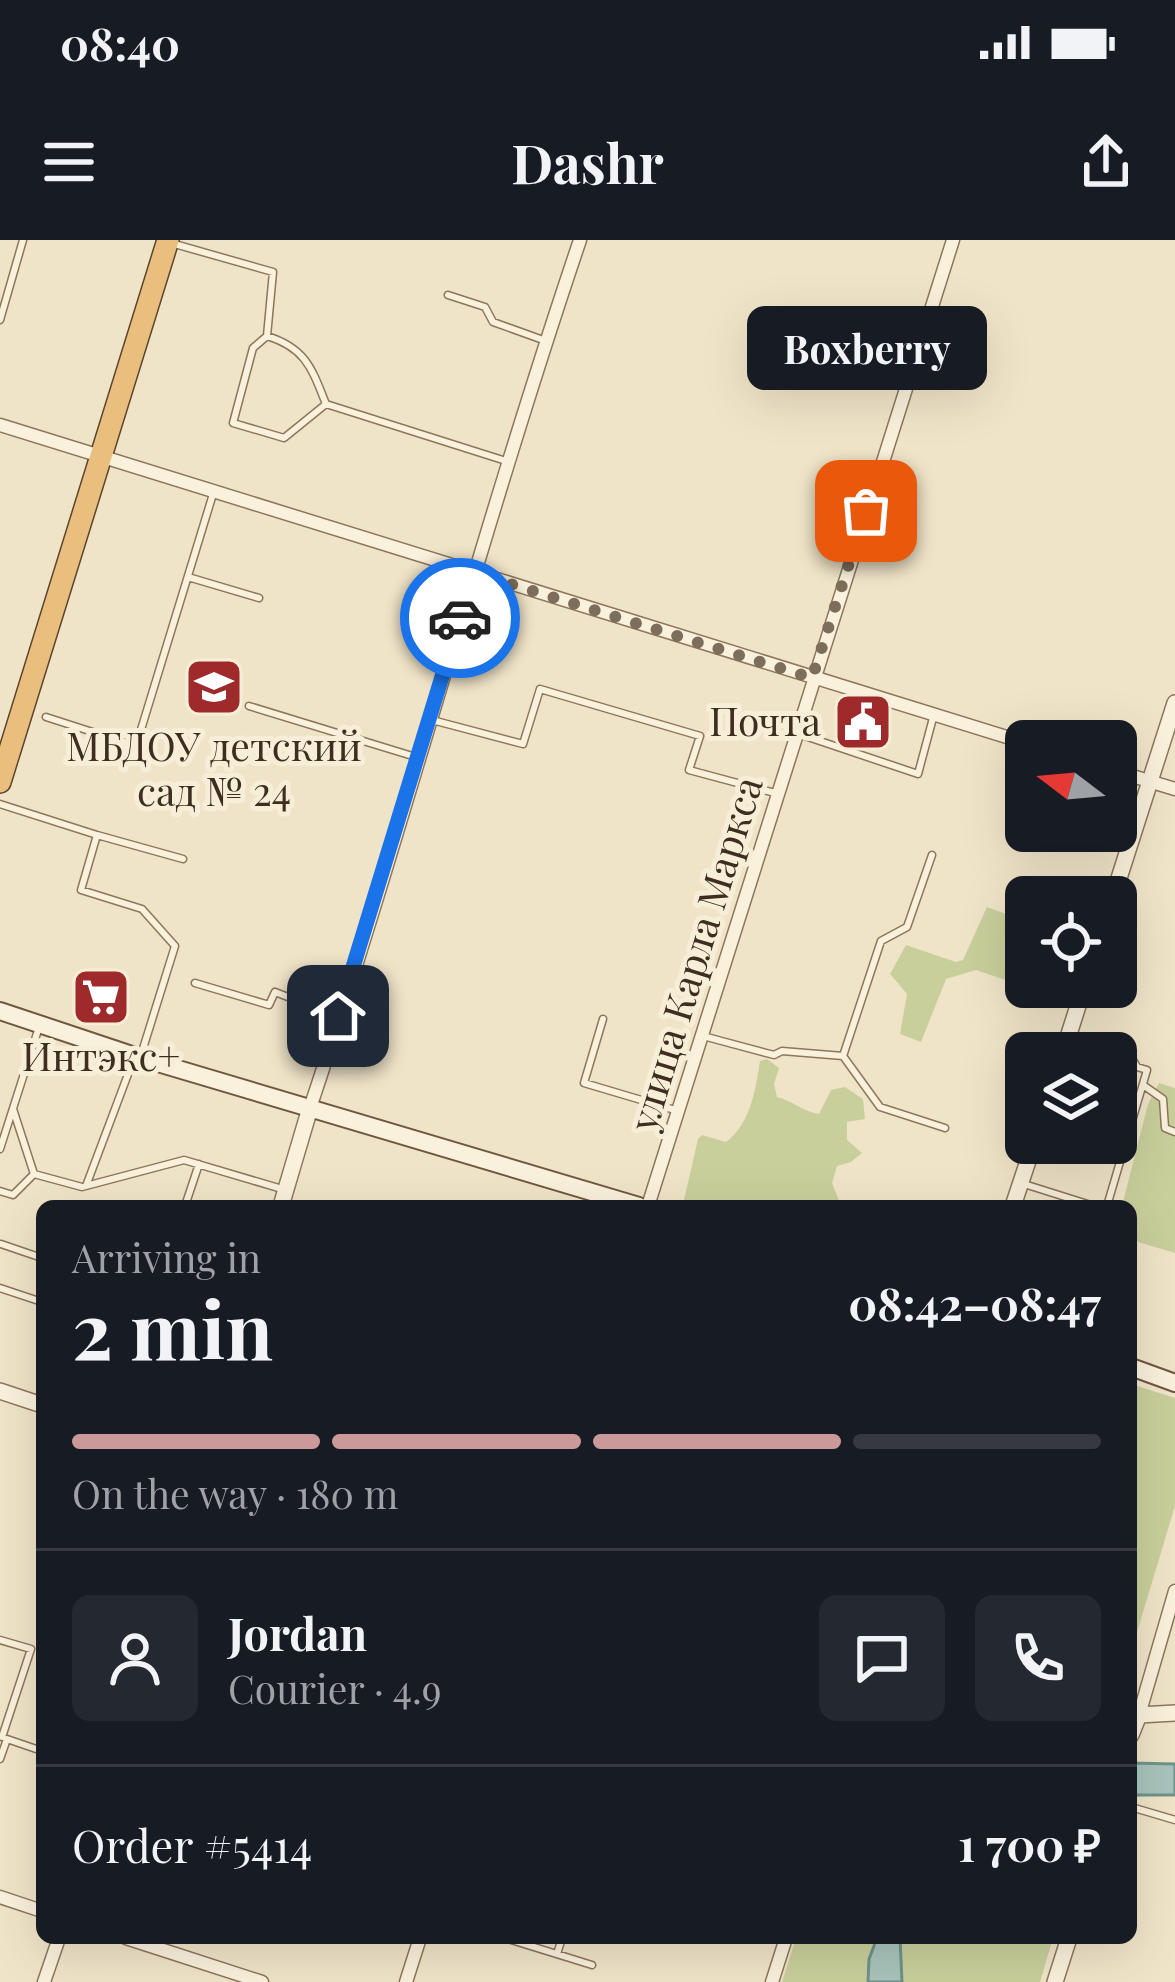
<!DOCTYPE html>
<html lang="en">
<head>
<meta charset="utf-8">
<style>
  body { margin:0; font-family:"Playfair Display",serif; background:#242831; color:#f1f3f6; height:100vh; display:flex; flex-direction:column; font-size:45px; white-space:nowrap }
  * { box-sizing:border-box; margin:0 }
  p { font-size:39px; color:#9ea1a6 }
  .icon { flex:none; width:66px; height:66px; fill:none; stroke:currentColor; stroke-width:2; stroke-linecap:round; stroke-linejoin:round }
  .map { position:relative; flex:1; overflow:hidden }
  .panel { position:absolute; left:36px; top:960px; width:1101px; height:744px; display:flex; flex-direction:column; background:#171b24; border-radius:18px; box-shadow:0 12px 48px #0002 }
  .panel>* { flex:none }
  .needle { width:78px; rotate:286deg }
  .buttons { position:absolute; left:1005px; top:480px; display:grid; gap:24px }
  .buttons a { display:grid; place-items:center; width:132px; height:132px; border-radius:18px; background:#171b24; box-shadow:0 12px 48px #0002; font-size:60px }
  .pin { position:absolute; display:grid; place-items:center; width:102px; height:102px; color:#fff; margin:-51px; border-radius:24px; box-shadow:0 6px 18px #0006 }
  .courier { position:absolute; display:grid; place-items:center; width:120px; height:120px; margin:-60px; border:9px solid #1a73e8; border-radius:50%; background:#fff; color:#222; box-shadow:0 3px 15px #0007 }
  .bubble { position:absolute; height:84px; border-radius:18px; background:#171b24; box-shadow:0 12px 48px #0002; font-size:39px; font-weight:700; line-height:84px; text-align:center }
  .head em { font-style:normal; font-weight:700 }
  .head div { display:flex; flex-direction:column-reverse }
  .head { display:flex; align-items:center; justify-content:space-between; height:204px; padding:0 36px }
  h1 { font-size:78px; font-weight:700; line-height:90px }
  .bar { display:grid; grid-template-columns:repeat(4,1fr); gap:18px 12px; align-content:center; height:144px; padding:0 36px }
  .bar i { height:15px; border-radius:9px; background:#363941 }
  .bar .current { background:#cc999b }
  .bar p { grid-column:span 4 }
  .line { display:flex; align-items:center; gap:30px; padding:0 36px; border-top:3px solid #363941 }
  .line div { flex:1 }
  .round { display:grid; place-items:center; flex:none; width:126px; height:126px; border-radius:18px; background:#242831 }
  .status { display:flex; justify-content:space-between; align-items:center; height:84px; padding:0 60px; background:#171b24; direction:ltr }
  .status svg { height:33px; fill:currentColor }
  header { display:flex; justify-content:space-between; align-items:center; height:156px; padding:0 36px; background:#171b24; font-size:54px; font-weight:700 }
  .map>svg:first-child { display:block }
</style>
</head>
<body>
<div class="status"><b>08:40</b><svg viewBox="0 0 49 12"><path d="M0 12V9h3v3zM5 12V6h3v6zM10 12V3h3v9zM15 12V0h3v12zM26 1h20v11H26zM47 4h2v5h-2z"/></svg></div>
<header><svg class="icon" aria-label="menu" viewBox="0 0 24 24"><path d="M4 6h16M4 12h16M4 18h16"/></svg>Dashr<svg class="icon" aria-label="share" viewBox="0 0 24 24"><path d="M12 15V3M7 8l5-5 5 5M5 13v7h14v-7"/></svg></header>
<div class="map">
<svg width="1175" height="1742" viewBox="0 0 1175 1742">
  <rect width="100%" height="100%" fill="#f0e4c8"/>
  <path fill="#c9cf9b" d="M 987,667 L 1026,681 L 1026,747 L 1060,747 L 1059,752 L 1053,756 L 976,730 L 946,739 L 921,802 L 900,794 L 907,754 L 890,734 L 906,705 L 956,722 L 963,720 Z
    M 767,819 L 779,828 L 774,844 L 777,857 C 793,861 802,871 819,874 L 831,850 L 845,847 L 863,859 L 865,879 L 847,882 L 847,900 L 862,913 L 851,922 L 837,926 L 832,943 L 841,966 L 703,966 L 684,960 L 698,899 L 702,895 L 726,902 C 751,883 755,851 760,821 Z
    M 1159,843 L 1175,848 L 1175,1013 L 1138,1002 L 1131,994 L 1131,966 L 1122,966 L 1148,864 Z
    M 1131,1144 L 1175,1158 L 1175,1266 L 1131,1412 Z
    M 796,1698 L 877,1698 L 869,1719 L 868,1742 L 782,1742 Z
    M 900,1698 L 1053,1698 L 1040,1742 L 902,1742 Z"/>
  <path fill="#a9c4bc" stroke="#6f938a" stroke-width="3" d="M 1131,1523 L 1175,1524 L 1175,1555 L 1131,1555 Z
    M 877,1698 L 900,1698 L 902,1742 L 868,1742 L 869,1719 Z"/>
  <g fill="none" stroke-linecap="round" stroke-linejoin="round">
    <defs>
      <path id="service" d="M 171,3 L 273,32 L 267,96
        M 448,55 L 485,67 L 493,82 L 546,101
        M 0,80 L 23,0
        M 799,106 L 821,100 L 832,77 L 920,104
        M 326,164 L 284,198 L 233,183 L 253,108 L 267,96 C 306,108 312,129 326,164 L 506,221
        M 188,337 L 259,358
        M 249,466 L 419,518
        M 46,477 L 136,506 L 213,254
        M 432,480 L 523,504 L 540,449 L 700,496 L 689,530 L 775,553
        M 799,494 L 918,534 L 933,478
        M 0,564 L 97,595 L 81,650 L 142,669 L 175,706 L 141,815
        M 97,595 L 183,619
        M 195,743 L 269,765 L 275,752 L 337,776
        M 603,779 L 584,843 L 675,870
        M 703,796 L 774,815 L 782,811 L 843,816 L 881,701 L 907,687 L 932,615
        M 1070,796 L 1129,813 L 1137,827 L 1147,830 L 1107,966
        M 843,816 L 880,867 L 945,888
        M 1143,845 L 1163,859 L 1165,888 L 1175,892
        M 13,869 L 34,934 L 82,947 L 184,920 L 282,949
        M 0,909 L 39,787
        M 1024,944 L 1094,966
        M 86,946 L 133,821
        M 0,951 L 13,955 L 34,934
        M 185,966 L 199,924
        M 1,1004 L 42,1018
        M 0,1048 L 42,1062
        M 0,1400 L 31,1409 L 2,1497
        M 0,1519 L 7,1499 L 42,1511
        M 1131,1567 L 1175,1580
        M 505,1698 L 592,1725
        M 557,1714 L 562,1698"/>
      <path id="minor" d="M 0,185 L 1026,503
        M 1116,531 L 1175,549
        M 310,868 C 406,580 483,287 580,0
        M 648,966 L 953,0
        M 1139,1475 L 1175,1351
        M 0,1657 L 42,1671
        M 126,1698 L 262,1742
        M 44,1742 L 59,1698
        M 406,1742 L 420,1698
        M 772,1742 L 786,1698"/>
      <path id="tertiary" d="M 1113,657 L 1175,463
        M 1063,813 L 1084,747
        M 281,966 L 310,868
        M 1013,966 L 1034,903
        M 0,1151 L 42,1165
        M 1131,1495 L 1139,1475 L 1175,1473
        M 1055,1742 L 1069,1698"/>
      <path id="secondary" d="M 0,771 L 141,818 L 639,966
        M 1131,1127 L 1175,1143"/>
      <path id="trunk" d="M 0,542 L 168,0"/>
    </defs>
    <use href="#service" stroke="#8d765c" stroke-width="9"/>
    <use href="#minor" stroke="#8d765c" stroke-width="15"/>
    <use href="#tertiary" stroke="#8d765c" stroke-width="18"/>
    <use href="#secondary" stroke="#6f573f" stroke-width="20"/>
    <use href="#trunk" stroke="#5b4430" stroke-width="24"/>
    <use href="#service" stroke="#faf1dc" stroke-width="6"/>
    <use href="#minor" stroke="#faf1dc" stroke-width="12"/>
    <use href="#tertiary" stroke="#faf1dc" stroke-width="15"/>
    <use href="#secondary" stroke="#faf1dc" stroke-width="16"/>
    <use href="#trunk" stroke="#eabe7c" stroke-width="21"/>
  </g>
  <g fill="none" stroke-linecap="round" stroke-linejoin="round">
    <path stroke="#7c6e5b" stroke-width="12" stroke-dasharray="0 21.6" d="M 460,378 L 475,333 L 812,438 L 866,271"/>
    <path stroke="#1a73e8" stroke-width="15" d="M 338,776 L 460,378"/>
  </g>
  <defs>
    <symbol id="school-square" viewBox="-11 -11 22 22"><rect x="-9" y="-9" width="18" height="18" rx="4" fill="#9e2a2b" stroke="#f7eed8"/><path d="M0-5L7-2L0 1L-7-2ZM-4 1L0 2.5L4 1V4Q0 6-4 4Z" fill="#fff"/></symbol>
    <symbol id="civic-square" viewBox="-11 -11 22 22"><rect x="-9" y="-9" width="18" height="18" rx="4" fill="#9e2a2b" stroke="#f7eed8"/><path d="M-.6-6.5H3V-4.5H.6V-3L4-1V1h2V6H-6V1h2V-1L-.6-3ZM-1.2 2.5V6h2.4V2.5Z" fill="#fff"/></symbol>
    <symbol id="supermarket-square" viewBox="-11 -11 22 22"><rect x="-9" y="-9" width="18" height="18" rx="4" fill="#9e2a2b" stroke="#f7eed8"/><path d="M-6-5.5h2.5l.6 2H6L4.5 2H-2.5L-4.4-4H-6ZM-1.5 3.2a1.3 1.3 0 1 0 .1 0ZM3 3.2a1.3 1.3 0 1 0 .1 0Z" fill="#fff"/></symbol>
  </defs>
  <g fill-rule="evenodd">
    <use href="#school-square" x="181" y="414" width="66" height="66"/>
    <use href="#civic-square" x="830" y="449" width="66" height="66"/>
    <use href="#supermarket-square" x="68" y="724" width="66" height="66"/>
  </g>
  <g text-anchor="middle" stroke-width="10" stroke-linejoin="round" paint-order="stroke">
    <g font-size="39" fill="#3d2e20" stroke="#f7eed8">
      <text x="821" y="496" text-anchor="end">Почта</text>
      <text x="214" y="521">МБДОУ детский<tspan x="214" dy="45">сад № 24</tspan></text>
      <text x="101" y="831">Интэкс+</text>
    </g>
    <g font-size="39" fill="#3d2e20" stroke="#f7eed8">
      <text transform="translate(696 714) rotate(-73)" y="14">улица Карла Маркса</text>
    </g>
  </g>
</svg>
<div class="buttons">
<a><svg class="needle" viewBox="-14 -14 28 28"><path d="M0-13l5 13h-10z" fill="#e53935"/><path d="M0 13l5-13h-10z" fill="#9ea1a6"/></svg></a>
<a><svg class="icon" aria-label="locate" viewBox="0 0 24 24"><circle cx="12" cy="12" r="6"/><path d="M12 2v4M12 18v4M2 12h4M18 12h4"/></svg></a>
<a><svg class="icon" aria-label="layers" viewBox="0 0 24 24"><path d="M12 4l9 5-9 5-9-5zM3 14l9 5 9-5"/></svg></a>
</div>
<div class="pin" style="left:866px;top:271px;background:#ea580c"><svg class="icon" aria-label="bag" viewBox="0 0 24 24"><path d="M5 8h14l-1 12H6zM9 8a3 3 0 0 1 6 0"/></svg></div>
<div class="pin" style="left:338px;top:776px;background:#1f2937"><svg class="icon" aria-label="home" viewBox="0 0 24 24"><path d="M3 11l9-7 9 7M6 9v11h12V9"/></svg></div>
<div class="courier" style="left:460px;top:378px"><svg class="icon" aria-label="car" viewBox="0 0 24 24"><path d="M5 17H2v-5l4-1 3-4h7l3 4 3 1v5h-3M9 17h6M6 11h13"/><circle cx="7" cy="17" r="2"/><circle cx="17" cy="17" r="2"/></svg></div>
<div class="bubble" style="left:747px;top:66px;width:240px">Boxberry</div>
<section class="panel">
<div class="head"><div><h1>2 min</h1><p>Arriving in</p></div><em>08:42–08:47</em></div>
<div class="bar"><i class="current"></i><i class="current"></i><i class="current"></i><i></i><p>On the way · 180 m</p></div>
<div class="line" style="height:216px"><a class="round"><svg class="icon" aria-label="person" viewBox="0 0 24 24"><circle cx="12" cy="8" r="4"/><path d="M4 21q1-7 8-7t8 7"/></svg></a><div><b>Jordan</b><p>Courier · 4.9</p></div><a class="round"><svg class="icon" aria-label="chat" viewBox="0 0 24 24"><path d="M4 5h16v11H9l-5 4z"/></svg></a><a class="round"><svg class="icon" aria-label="phone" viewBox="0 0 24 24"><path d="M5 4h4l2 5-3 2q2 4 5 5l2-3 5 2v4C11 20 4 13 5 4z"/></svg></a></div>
<div class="line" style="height:156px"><div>Order #5414</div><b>1 700 ₽</b></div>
</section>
</div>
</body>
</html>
